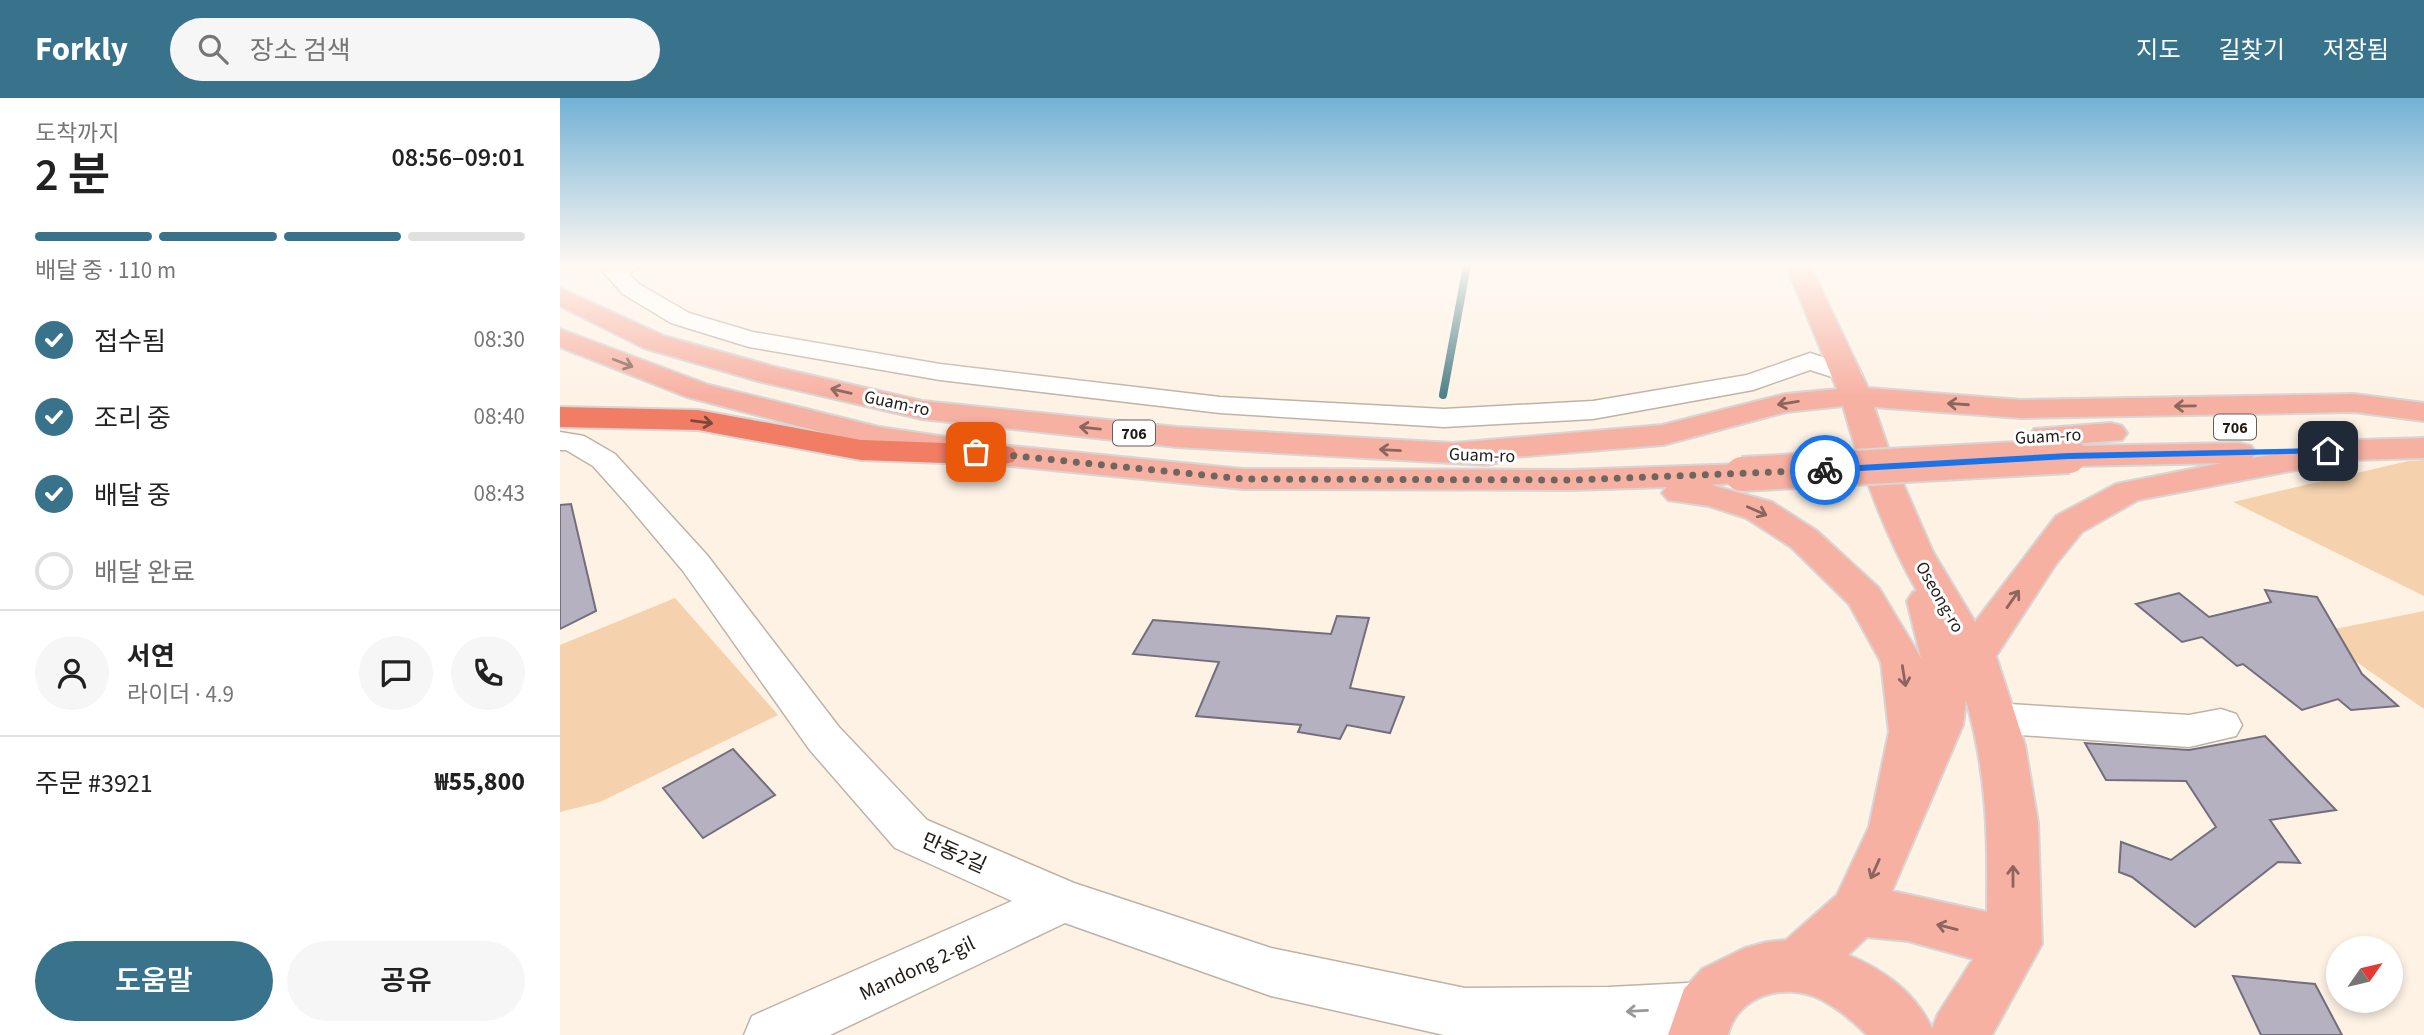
<!DOCTYPE html>
<html lang="ko">
<head>
<meta charset="utf-8">
<style>
  body { margin:0; font-family:"Source Sans 3","Noto Sans KR",sans-serif; background:#f6f6f6; color:#222; height:100vh; display:flex; flex-direction:column; font-size:26px; white-space:nowrap }
  * { box-sizing:border-box; margin:0 }
  p { font-size:23px; color:#767676 }
  .icon { flex:none; width:38px; height:38px; fill:none; stroke:currentColor; stroke-width:2; stroke-linecap:round; stroke-linejoin:round }
  .map { position:relative; flex:1; overflow:hidden }
  .details { display:flex; flex-direction:column; background:#fff; width:560px }
  .details>* { flex:none }
  .needle { width:46px; rotate:56deg }
  .controls { position:absolute; left:1766px; top:838px; display:grid; gap:14px }
  .controls a { display:grid; place-items:center; width:77px; height:77px; border-radius:50%; background:#fff; box-shadow:0 4px 10px #0003; font-size:35px }
  .pin { position:absolute; display:grid; place-items:center; width:60px; height:60px; color:#fff; margin:-30px; border-radius:14px; box-shadow:0 4px 10px #0006 }
  .courier { position:absolute; display:grid; place-items:center; width:70px; height:70px; margin:-35px; border:5px solid #1a73e8; border-radius:50%; background:#fff; color:#222; box-shadow:0 2px 9px #0007 }
  .overview em { font-style:normal; font-weight:600 }
  .overview div { display:flex; flex-direction:column-reverse }
  .overview { display:flex; align-items:center; justify-content:space-between; height:119px; padding:0 35px }
  h1 { font-size:46px; font-weight:600; line-height:52px }
  .bar { display:grid; grid-template-columns:repeat(4,1fr); gap:10px 7px; align-content:center; height:84px; padding:0 35px }
  .bar i { height:9px; border-radius:5px; background:#e0e0e0 }
  .bar .selected { background:#38738b }
  .bar p { grid-column:span 4 }
  .line { display:flex; align-items:center; gap:18px; padding:0 35px; border-top:2px solid #e0e0e0 }
  .line div { flex:1 }
  .round { display:grid; place-items:center; flex:none; width:74px; height:74px; border-radius:37px; background:#f6f6f6 }
  ol { padding:0 35px; list-style:none }
  li { display:flex; align-items:center; gap:21px; height:77px }
  li p { margin-inline-start:auto }
  li .icon { padding:7px; border-radius:50%; background:#38738b; color:#fff; stroke-width:4 }
  li:last-child { color:#767676 }
  li i { width:38px; height:38px; border:4px solid #e0e0e0; border-radius:50% }
  .button { display:flex; gap:14px; margin-top:auto; padding:14px 35px }
  .button a { flex:1; height:80px; border-radius:42px; background:#38738b; color:#fff; font-size:28px; font-weight:600; line-height:80px; text-align:center }
  .button a+a { background:#f6f6f6; color:#222 }
  header { display:flex; align-items:center; gap:42px; box-sizing:border-box; height:98px; padding:0 35px; background:#38738b; color:#fff }
  header strong { font-size:33px }
  nav { display:flex; gap:38px; margin-inline-start:auto; font-size:24px }
  .search { width:490px; height:63px; background:#f6f6f6; display:flex; align-items:center; gap:18px; box-sizing:border-box; padding:0 24px; border-radius:38px; color:#767676; font-size:26px }
  main { display:flex; flex:1; min-height:0 }
  .map>svg:first-child { display:block }
</style>
</head>
<body>
<header>
<strong>Forkly</strong>
<div class="search"><svg class="icon" aria-label="search" viewBox="0 0 24 24"><circle cx="10" cy="10" r="6"/><path d="M15 15l6 6"/></svg>장소 검색</div>
<nav><a>지도</a><a>길찾기</a><a>저장됨</a></nav>
</header>
<main>
<section class="details">
<div class="overview"><div><h1>2 분</h1><p>도착까지</p></div><em>08:56–09:01</em></div>
<div class="bar"><i class="selected"></i><i class="selected"></i><i class="selected"></i><i></i><p>배달 중 · 110 m</p></div>
<ol>
<li><svg class="icon" aria-label="check" viewBox="0 0 24 24"><path d="M5 12l5 5 9-10"/></svg>접수됨<p>08:30</p></li>
<li><svg class="icon" aria-label="check" viewBox="0 0 24 24"><path d="M5 12l5 5 9-10"/></svg>조리 중<p>08:40</p></li>
<li><svg class="icon" aria-label="check" viewBox="0 0 24 24"><path d="M5 12l5 5 9-10"/></svg>배달 중<p>08:43</p></li>
<li><i></i>배달 완료</li>
</ol>
<div class="line" style="height:126px"><a class="round"><svg class="icon" aria-label="person" viewBox="0 0 24 24"><circle cx="12" cy="8" r="4"/><path d="M4 21q1-7 8-7t8 7"/></svg></a><div><b>서연</b><p>라이더 · 4.9</p></div><a class="round"><svg class="icon" aria-label="chat" viewBox="0 0 24 24"><path d="M4 5h16v11H9l-5 4z"/></svg></a><a class="round"><svg class="icon" aria-label="phone" viewBox="0 0 24 24"><path d="M5 4h4l2 5-3 2q2 4 5 5l2-3 5 2v4C11 20 4 13 5 4z"/></svg></a></div>
<div class="line" style="height:91px"><div>주문 #3921</div><b>₩55,800</b></div>
<div class="button"><a>도움말</a><a>공유</a></div>
</section>
<div class="map">
<svg width="1864" height="937" viewBox="0 0 1864 937">
  <rect width="100%" height="100%" fill="#fef2e5"/>
  <path fill="#f5d2ad" d="M 1864,362 L 1864,498 L 1673,404 L 1848,363 Z
    M 115,500 L 218,617 L 40,704 L 0,714 L 0,547 Z
    M 1864,513 L 1864,611 L 1755,535 Z"/>
  <g fill="none" stroke-linecap="round" stroke-linejoin="round">
    <path stroke="#4e8188" stroke-width="8" d="M 883,297 L 907,167"/>
  </g>
  <path fill="#b5b1c0" stroke="#726e7c" stroke-width="2" d="M 11,406 L 36,513 L 0,531 L 0,407 Z
    M 1705,492 L 1757,499 L 1802,576 L 1838,608 L 1791,612 L 1778,601 L 1742,612 L 1683,566 L 1677,568 L 1642,539 L 1622,544 L 1576,506 L 1619,495 L 1649,519 L 1711,504 Z
    M 777,518 L 809,520 L 790,590 L 844,599 L 830,635 L 787,627 L 780,641 L 738,634 L 741,627 L 636,618 L 659,564 L 573,556 L 593,522 L 771,536 Z
    M 1705,638 L 1776,712 L 1710,722 L 1740,765 L 1718,764 L 1635,829 L 1572,779 L 1559,774 L 1561,744 L 1611,762 L 1656,729 L 1626,683 L 1546,682 L 1525,645 L 1629,652 Z
    M 173,651 L 215,697 L 143,740 L 103,690 Z
    M 1673,878 L 1755,886 L 1782,937 L 1701,937 Z"/>
  <g fill="none" stroke-linecap="round" stroke-linejoin="round">
    <defs>
      <path id="minor" d="M 53,167 L 81,167 L 69,176 L 79,186 L 129,215 L 193,234 L 380,266 L 660,299 L 884,311 L 1033,303 L 1187,277 L 1250,255 L 1298,270 L 1302,276 L 1298,282 L 1288,284 L 1250,272 L 1193,292 L 1033,321 L 884,329 L 660,315 L 380,282 L 189,249 L 111,225 L 63,196 L 44,175 Z
        M 0,334 L 24,338 L 55,356 L 147,457 L 279,629 L 367,722 L 514,785 L 711,850 L 905,890 L 1049,889 L 1146,884 L 1165,892 L 1173,910 L 1165,928 L 1146,936 L 1119,937 L 884,937 L 711,898 L 505,825 L 270,937 L 184,937 L 192,918 L 452,803 L 335,750 L 249,651 L 123,473 L 66,405 L 33,368 L 6,352 L 0,352 Z
        M 1433,605 L 1629,617 L 1661,611 L 1676,616 L 1682,627 L 1676,638 L 1629,649 L 1433,635 L 1418,631 L 1412,620 L 1418,609 Z"/>
      <path id="major" d="M 1226,167 L 1250,167 L 1308,290 L 1461,302 L 1794,296 L 1864,305 L 1864,323 L 1794,314 L 1461,320 L 1314,309 L 1331,358 L 1373,454 L 1415,524 L 1496,418 L 1556,386 L 1662,365 L 1515,368 L 1503,365 L 1498,358 L 1503,351 L 1515,348 L 1679,345 L 1691,348 L 1696,355 L 1692,360 L 1749,350 L 1751,346 L 1763,343 L 1864,340 L 1864,360 L 1789,362 L 1578,402 L 1522,434 L 1496,466 L 1436,558 L 1465,647 L 1478,725 L 1482,846 L 1432,937 L 1307,937 C 1293,923 1278,910 1260,901 C 1225,884 1177,897 1168,937 L 1108,937 L 1124,891 L 1142,871 L 1185,850 L 1207,844 L 1226,842 L 1277,797 L 1309,729 L 1329,634 L 1321,564 L 1289,506 L 1231,449 L 1186,420 L 1149,408 L 1108,402 L 1102,395 L 1107,389 L 1010,392 L 683,391 L 441,367 L 319,349 L 127,299 L 0,249 L 0,231 L 149,287 L 319,329 L 441,347 L 683,371 L 1010,372 L 1182,366 L 1194,369 L 1199,376 L 1194,383 L 1151,387 L 1212,404 L 1257,433 L 1319,490 L 1361,560 L 1347,503 L 1353,494 L 1357,493 C 1324,435 1301,372 1283,308 L 1226,314 L 1103,347 L 942,360 L 939,364 L 927,367 L 617,349 L 362,321 L 198,283 L 84,250 L 0,208 L 0,190 L 104,238 L 215,269 L 362,303 L 617,329 L 893,345 L 1102,327 L 1225,296 L 1277,291 ZM 1406,602 C 1427,676 1428,738 1427,814 L 1332,793 L 1403,627 ZM 1307,839 L 1348,843 L 1413,861 L 1378,916 L 1372,931 C 1357,896 1323,871 1288,857 Z
        M 1551,325 L 1562,328 L 1567,335 L 1562,342 L 1486,348 L 1474,345 L 1470,338 L 1474,331 Z"/>
      <path id="highway" d="M 0,309 L 138,312 L 301,342 L 441,347 L 453,350 L 458,357 L 453,364 L 441,367 L 301,362 L 138,332 L 0,329 Z"/>
    </defs>
    <use href="#minor" stroke="#beb3a6" stroke-width="3"/>
    <use href="#major" stroke="#d7d6d5" stroke-width="4"/>
    <use href="#highway" stroke="#d7d6d5" stroke-width="4"/>
    <use href="#minor" fill="#fff" fill-rule="evenodd"/>
    <use href="#major" fill="#f7b1a3" fill-rule="evenodd"/>
    <use href="#highway" fill="#f17d65" fill-rule="evenodd"/>
    <defs>
      <path id="major-bridge" d="M 1182,376 L 1509,358"/>
    </defs>
    <use href="#major-bridge" stroke="#d7d6d5" stroke-width="38" stroke-linecap="butt"/>
    <use href="#major-bridge" stroke="#f7b1a3" stroke-width="34"/>
  </g>
  <defs><path id="oneway-shaft" d="M-6 0H5M1.5-3L5.5 0L1.5 3" fill="none" stroke-width="1.6" stroke-linecap="round" stroke-linejoin="round" transform="scale(1.75)"/></defs>
  <g stroke="#8c665d">
    <use href="#oneway-shaft" transform="translate(63 265) rotate(21)"/>
    <use href="#oneway-shaft" transform="translate(281 293) rotate(-167)"/>
    <use href="#oneway-shaft" transform="translate(1228 305) rotate(171)"/>
    <use href="#oneway-shaft" transform="translate(1398 306) rotate(-176)"/>
    <use href="#oneway-shaft" transform="translate(1625 308) rotate(179)"/>
    <use href="#oneway-shaft" transform="translate(530 330) rotate(-174)"/>
    <use href="#oneway-shaft" transform="translate(830 352) rotate(-177)"/>
    <use href="#oneway-shaft" transform="translate(1197 413) rotate(24)"/>
    <use href="#oneway-shaft" transform="translate(1453 501) rotate(-55)"/>
    <use href="#oneway-shaft" transform="translate(1344 578) rotate(81)"/>
    <use href="#oneway-shaft" transform="translate(1315 771) rotate(114)"/>
    <use href="#oneway-shaft" transform="translate(1453 778) rotate(-90)"/>
    <use href="#oneway-shaft" transform="translate(1387 829) rotate(-166)"/>
  </g>
  <use stroke="#7e473a" href="#oneway-shaft" transform="translate(142 324) rotate(7)"/>
  <use stroke="#9b9897" href="#oneway-shaft" transform="translate(1077 913) rotate(177)"/>
  <linearGradient id="sky" x2="0" y2="1"><stop stop-color="#72b1d5"/><stop offset="0.56" stop-color="#fff9f3"/><stop offset="1" stop-color="#fff9f3" stop-opacity="0"/></linearGradient>
  <rect width="1864" height="298" fill="url(#sky)"/>
  <path fill="#1a73e8" d="M 1768,350 L 1773,353 L 1771,355 L 1509,361 L 1265,375 L 1260,372 L 1265,369 L 1509,355 Z"/>
  <g fill="none" stroke-linecap="round" stroke-linejoin="round">
    <path stroke="#6e665f" stroke-width="7" stroke-dasharray="0 12.6" d="M 416,354 L 683,381 L 1010,382 L 1265,372"/>
  </g>
  <g text-anchor="middle" stroke-width="6" stroke-linejoin="round" paint-order="stroke">
    <g fill="#fff" stroke="#635f5d" stroke-width="2">
      <rect x="1654" y="316.5" width="42" height="25" rx="5"/>
      <rect x="553" y="322.5" width="42" height="25" rx="5"/>
    </g>
    <g font-size="16" font-weight="bold" fill="#201b17">
      <text x="1675" y="335">706</text>
      <text x="574" y="341">706</text>
    </g>
    <g font-size="18" fill="#201b17" stroke="#fff">
      <text transform="translate(337 305) rotate(12)" y="6">Guam-ro</text>
      <text transform="translate(1488 338) rotate(-3)" y="6">Guam-ro</text>
      <text transform="translate(922 357) rotate(2)" y="6">Guam-ro</text>
      <text transform="translate(1380 499) rotate(60)" y="6">Oseong-ro</text>
    </g>
    <g font-size="21" fill="#201b17" stroke="#fff">
      <text transform="translate(394 755) rotate(24)" y="7">만동2길</text>
      <text transform="translate(357 870) rotate(-25)" y="7">Mandong 2-gil</text>
    </g>
  </g>
</svg>
<div class="controls">
<a><svg class="needle" viewBox="-14 -14 28 28"><path d="M0-13l5 13h-10z" fill="#e53935"/><path d="M0 13l5-13h-10z" fill="#767676"/></svg></a>
</div>
<div class="pin" style="left:416px;top:354px;background:#ea580c"><svg class="icon" aria-label="bag" viewBox="0 0 24 24"><path d="M5 8h14l-1 12H6zM9 8a3 3 0 0 1 6 0"/></svg></div>
<div class="pin" style="left:1768px;top:353px;background:#1f2937"><svg class="icon" aria-label="home" viewBox="0 0 24 24"><path d="M3 11l9-7 9 7M6 9v11h12V9"/></svg></div>
<div class="courier" style="left:1265px;top:372px"><svg class="icon" aria-label="bike" viewBox="0 0 24 24"><circle cx="6" cy="16" r="4"/><circle cx="18" cy="16" r="4"/><path d="M6 16l4-8h5l3 8M10 8l3 8H6M13 5h3"/></svg></div>
</div>
</main>
</body>
</html>
